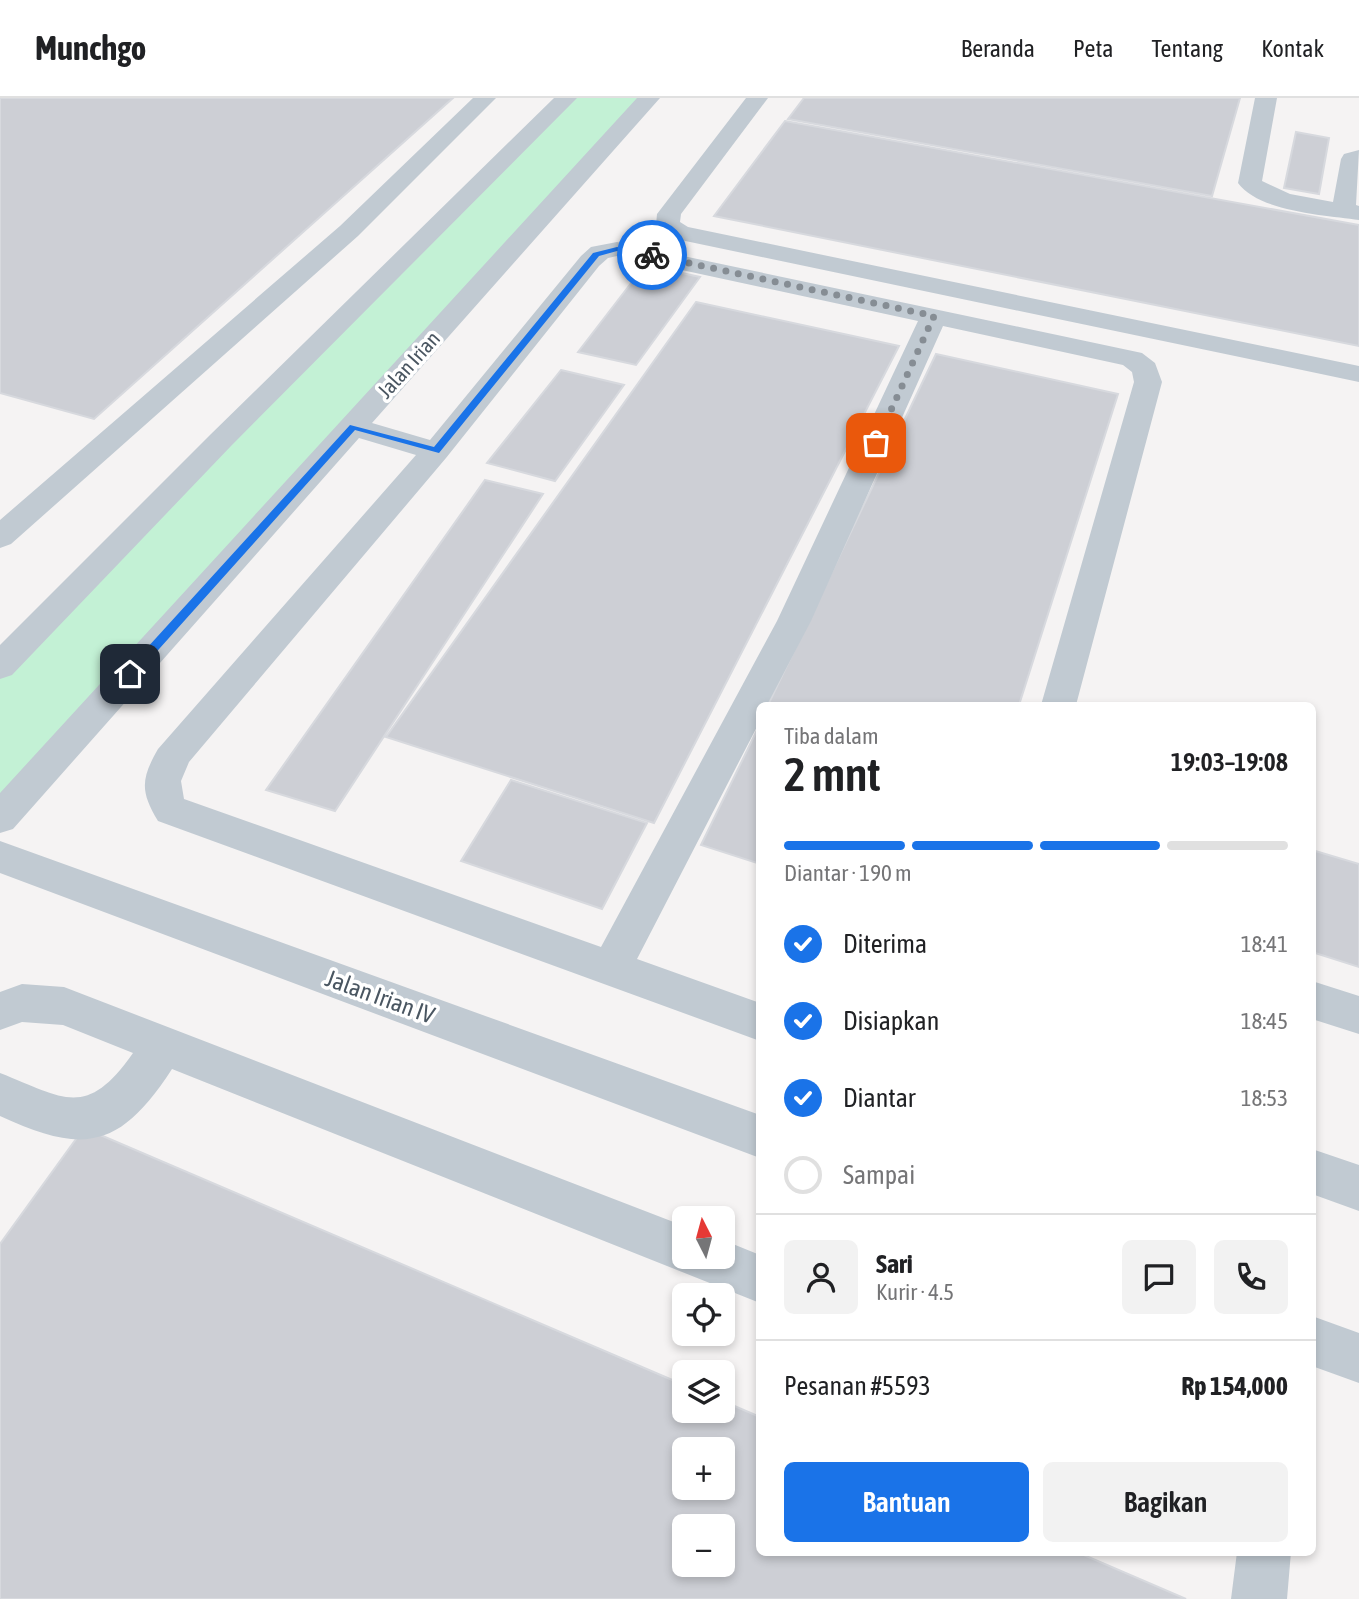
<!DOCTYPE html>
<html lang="id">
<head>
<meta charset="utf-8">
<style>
  body { margin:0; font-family:"Asap Condensed",sans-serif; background:#f2f2f2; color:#202124; height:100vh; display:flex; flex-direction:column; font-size:26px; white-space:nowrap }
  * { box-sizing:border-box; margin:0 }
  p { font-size:23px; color:#757577 }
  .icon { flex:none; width:38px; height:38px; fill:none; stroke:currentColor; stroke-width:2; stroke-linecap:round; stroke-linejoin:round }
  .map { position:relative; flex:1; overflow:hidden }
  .side { position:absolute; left:756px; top:604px; width:560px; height:854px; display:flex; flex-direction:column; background:#fff; border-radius:10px; box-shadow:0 4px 10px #0003 }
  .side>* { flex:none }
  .needle { width:46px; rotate:354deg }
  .controls { position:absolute; left:672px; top:1108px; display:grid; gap:14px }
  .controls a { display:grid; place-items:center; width:63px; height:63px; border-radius:10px; background:#fff; box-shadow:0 4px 10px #0003; font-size:35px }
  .pin { position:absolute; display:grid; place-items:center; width:60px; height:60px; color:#fff; margin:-30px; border-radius:14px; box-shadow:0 4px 10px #0006 }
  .courier { position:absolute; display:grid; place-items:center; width:70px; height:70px; margin:-35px; border:5px solid #1a73e8; border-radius:50%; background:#fff; color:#222; box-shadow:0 2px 9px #0007 }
  .summary em { font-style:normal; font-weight:600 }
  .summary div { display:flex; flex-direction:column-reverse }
  .summary { display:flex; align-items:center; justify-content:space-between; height:119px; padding:0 28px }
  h1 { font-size:46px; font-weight:600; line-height:52px }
  .bar { display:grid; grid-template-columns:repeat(4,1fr); gap:10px 7px; align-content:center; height:84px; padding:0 28px }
  .bar i { height:9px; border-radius:5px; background:#e0e0e0 }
  .bar .current { background:#1a73e8 }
  .bar p { grid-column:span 4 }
  .line { display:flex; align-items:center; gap:18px; padding:0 28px; border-top:2px solid #e0e0e0 }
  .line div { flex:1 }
  .round { display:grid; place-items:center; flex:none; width:74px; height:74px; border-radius:10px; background:#f2f2f2 }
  ol { padding:0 28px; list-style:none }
  li { display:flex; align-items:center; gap:21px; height:77px }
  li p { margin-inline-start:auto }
  li .icon { padding:7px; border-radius:50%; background:#1a73e8; color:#fff; stroke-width:4 }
  li:last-child { color:#757577 }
  li i { width:38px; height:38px; border:4px solid #e0e0e0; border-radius:50% }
  .button { display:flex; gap:14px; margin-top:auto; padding:14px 28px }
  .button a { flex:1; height:80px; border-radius:10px; background:#1a73e8; color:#fff; font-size:28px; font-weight:600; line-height:80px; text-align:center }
  .button a+a { background:#f2f2f2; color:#202124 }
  header { display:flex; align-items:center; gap:42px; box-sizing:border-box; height:98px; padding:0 35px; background:#fff; border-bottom:2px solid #e0e0e0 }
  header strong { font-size:33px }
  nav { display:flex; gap:38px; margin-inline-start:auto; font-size:24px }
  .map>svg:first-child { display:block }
</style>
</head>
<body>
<header>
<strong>Munchgo</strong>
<nav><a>Beranda</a><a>Peta</a><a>Tentang</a><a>Kontak</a></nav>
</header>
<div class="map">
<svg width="1359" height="1501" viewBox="0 0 1359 1501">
  <rect width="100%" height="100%" fill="#f5f3f3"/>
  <path fill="#c3f1d5" d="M 566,0 L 649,0 L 0,720 L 0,570 Z"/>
  <path fill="#cdcfd5" stroke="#d7d9de" stroke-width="2" fill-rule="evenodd" d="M 0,0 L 453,0 L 94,321 L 0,295 Z
    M 804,0 L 1240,0 L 1212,98 L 788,21 Z
    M 785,23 L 1359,127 L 1359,248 L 714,118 Z
    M 1296,34 L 1329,40 L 1319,96 L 1284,90 Z
    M 645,167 L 700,179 L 636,267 L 578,254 Z
    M 696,204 L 899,248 L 654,725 L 386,639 Z
    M 936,256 L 1118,296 L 1019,607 L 768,607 Z
    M 561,272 L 624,287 L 555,383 L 487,365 Z
    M 485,382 L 543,396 L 335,713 L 266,692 Z
    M 760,626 L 760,766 L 701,747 Z
    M 511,682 L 647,725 L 602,811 L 461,763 Z
    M 1312,752 L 1359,766 L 1359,869 L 1312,854 Z
    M 84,1030 L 684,1287 L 684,1312 L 723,1312 L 723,1303 L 760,1319 L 760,1454 L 1077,1454 L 1186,1501 L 0,1501 L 0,1146 ZM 684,1351 L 723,1351 L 723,1390 L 684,1390 ZM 684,1428 L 723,1428 L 723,1466 L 684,1466 Z"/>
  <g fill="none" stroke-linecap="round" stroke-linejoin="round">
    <path fill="#c1cad2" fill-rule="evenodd" d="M 473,0 L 496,0 L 358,138 L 11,446 L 0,450 L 0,422 L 340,128 Z
      M 554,0 L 577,0 L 231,348 L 12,577 L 0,581 L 0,547 L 211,336 Z
      M 637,0 L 660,0 L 372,325 L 430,342 L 581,158 L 591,149 L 617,144 L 1142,255 L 1155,265 L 1162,284 L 1076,607 L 1041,607 L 1134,284 L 1132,274 L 1123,267 L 943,228 L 811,523 L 767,607 L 760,607 L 760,623 L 637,861 L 760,905 L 760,943 L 158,723 C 140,693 141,681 158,651 L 416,357 L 359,340 L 13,731 L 0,735 L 0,695 ZM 617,158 L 918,223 L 777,523 L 601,849 L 184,701 L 181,683 L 189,664 L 446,360 L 599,168 L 608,160 Z
      M 746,0 L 768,0 L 681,116 L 680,124 L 688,129 L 1359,268 L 1359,284 L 671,140 L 656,127 L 657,116 Z
      M 1255,0 L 1277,0 L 1262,83 L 1290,96 L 1333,104 L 1341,61 L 1344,56 L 1359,52 L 1356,107 L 1359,108 L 1359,122 C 1326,117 1259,114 1238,85 Z
      M 0,743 L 760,1017 L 760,1060 L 0,775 Z
      M 1312,883 L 1359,898 L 1359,936 L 1312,921 Z
      M 22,886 L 64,889 L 684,1128 L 684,1158 L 723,1158 L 723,1142 L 760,1157 L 760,1205 L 172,971 C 120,1051 84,1057 0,1018 L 0,975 C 64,1000 86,1022 133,955 L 63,927 L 22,924 L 0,932 L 0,894 Z
      M 1312,1051 L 1359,1067 L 1359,1113 L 1312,1096 Z
      M 1312,1218 L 1359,1235 L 1359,1285 L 1312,1268 Z
      M 1237,1454 L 1291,1454 L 1287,1501 L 1231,1501 Z"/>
  </g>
  <path fill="#1a73e8" d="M 617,149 L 656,157 L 652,159 L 617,153 L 599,158 L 439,355 L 355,332 L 134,579 L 126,579 L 126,573 L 350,327 L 434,349 L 593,155 Z"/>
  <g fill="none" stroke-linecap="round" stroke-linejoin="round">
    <path stroke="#868d94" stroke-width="7" stroke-dasharray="0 12.6" d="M 652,157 L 934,218 L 876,345"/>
  </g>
  <g text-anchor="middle" stroke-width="7" stroke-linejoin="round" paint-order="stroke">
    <g font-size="21" fill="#4a5661" stroke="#fff">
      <text transform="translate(409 267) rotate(-48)" y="7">Jalan Irian</text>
    </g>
    <g font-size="24" fill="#4a5661" stroke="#fff">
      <text transform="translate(380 899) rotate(20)" y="8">Jalan Irian IV</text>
    </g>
  </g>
</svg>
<div class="controls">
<a><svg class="needle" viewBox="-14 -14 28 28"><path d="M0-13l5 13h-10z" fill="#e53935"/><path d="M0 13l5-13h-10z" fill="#757577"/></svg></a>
<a><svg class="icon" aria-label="locate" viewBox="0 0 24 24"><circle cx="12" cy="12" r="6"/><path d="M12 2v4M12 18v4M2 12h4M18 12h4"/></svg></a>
<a><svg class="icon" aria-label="layers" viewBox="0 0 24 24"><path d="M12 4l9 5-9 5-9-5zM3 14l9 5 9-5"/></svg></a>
<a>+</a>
<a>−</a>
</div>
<div class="pin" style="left:876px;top:345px;background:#ea580c"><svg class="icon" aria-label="bag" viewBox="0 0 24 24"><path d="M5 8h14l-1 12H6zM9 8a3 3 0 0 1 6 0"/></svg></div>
<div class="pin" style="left:130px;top:576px;background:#1f2937"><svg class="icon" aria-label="home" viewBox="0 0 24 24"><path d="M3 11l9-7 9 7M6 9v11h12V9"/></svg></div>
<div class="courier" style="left:652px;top:157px"><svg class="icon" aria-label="bike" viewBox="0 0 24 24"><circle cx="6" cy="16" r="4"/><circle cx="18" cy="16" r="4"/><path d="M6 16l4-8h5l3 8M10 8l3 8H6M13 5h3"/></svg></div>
<section class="side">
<div class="summary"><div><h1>2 mnt</h1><p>Tiba dalam</p></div><em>19:03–19:08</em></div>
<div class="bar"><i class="current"></i><i class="current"></i><i class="current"></i><i></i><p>Diantar · 190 m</p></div>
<ol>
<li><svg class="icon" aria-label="check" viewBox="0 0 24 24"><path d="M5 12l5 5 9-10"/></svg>Diterima<p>18:41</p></li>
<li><svg class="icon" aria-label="check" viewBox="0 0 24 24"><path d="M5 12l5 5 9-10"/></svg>Disiapkan<p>18:45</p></li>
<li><svg class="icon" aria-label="check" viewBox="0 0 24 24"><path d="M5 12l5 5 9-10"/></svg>Diantar<p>18:53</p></li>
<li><i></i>Sampai</li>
</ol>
<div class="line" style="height:126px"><a class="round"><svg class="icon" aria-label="person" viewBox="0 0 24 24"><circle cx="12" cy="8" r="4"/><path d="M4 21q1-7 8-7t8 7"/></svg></a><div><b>Sari</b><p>Kurir · 4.5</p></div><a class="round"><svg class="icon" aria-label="chat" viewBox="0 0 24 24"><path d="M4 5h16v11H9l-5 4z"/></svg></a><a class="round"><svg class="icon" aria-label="phone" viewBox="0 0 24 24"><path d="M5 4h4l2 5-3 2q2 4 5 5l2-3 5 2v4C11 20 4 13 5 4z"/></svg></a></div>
<div class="line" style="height:91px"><div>Pesanan #5593</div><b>Rp 154,000</b></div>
<div class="button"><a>Bantuan</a><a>Bagikan</a></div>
</section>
</div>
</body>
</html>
